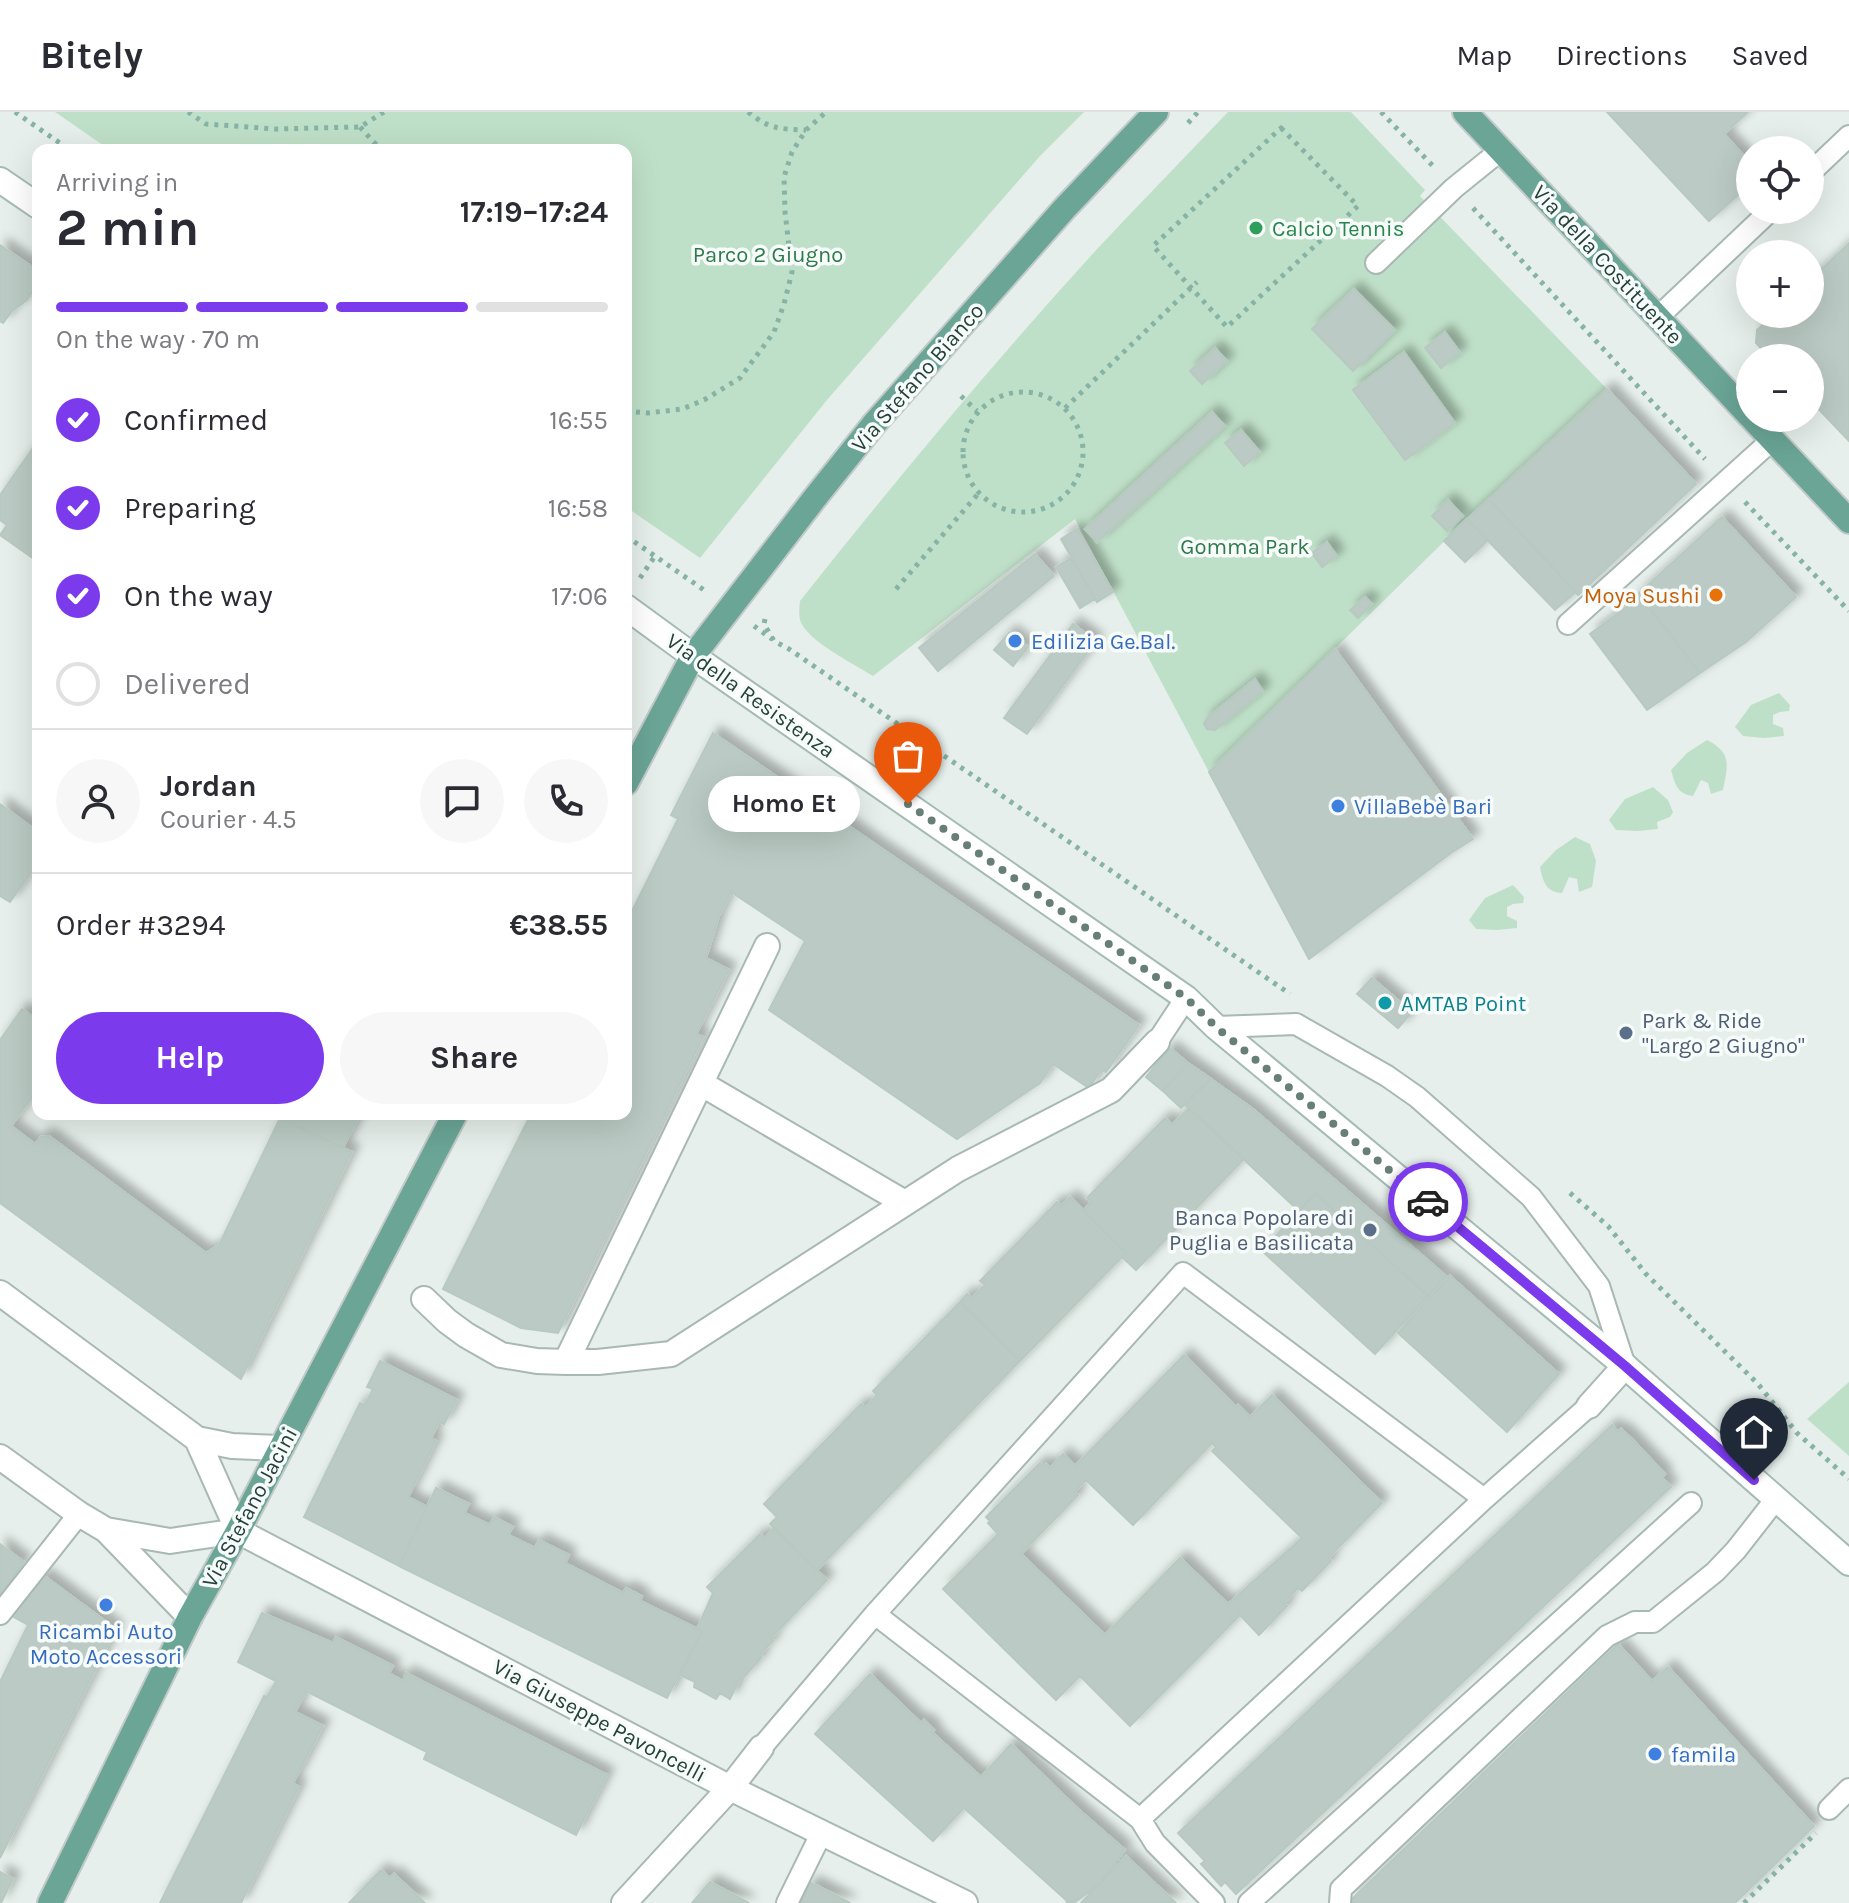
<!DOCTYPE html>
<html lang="en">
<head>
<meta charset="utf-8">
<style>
  body { margin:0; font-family:Karla,sans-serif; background:#f7f7f7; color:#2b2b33; height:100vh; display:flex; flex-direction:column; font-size:30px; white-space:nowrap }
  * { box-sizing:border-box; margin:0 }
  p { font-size:26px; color:#7c7c81 }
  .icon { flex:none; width:44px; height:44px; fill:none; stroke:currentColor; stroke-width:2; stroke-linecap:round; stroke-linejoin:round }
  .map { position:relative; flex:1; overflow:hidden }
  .details { position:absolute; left:32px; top:32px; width:600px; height:976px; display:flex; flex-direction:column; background:#fff; border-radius:16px; box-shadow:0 8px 32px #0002 }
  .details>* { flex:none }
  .fabs { position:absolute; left:1736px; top:24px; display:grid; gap:16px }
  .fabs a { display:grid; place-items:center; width:88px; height:88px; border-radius:50%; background:#fff; box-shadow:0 8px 32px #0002; font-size:40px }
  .pin { position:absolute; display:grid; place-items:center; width:68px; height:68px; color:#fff; margin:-82px -34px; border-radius:50% 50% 50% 0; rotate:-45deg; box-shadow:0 0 8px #0007 }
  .pin .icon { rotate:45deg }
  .courier { position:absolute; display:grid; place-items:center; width:80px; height:80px; margin:-40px; border:6px solid #7c3aed; border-radius:50%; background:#fff; color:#222; box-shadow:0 2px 10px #0007 }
  .bubble { position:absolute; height:56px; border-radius:28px; background:#fff; box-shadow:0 8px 32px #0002; font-size:26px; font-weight:700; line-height:56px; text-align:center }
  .headline em { font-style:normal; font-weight:700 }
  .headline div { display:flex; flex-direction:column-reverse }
  .headline { display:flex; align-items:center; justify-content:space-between; height:136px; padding:0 24px }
  h1 { font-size:52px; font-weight:700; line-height:60px }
  .bar { display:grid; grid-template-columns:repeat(4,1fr); gap:12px 8px; align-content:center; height:96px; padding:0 24px }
  .bar i { height:10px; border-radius:6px; background:#e1e1e2 }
  .bar .active { background:#7c3aed }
  .bar p { grid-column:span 4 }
  .line { display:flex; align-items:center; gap:20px; padding:0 24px; border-top:2px solid #e1e1e2 }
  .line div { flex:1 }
  .round { display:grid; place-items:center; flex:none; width:84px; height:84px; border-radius:42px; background:#f7f7f7 }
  ol { padding:0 24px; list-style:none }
  li { display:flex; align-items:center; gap:24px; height:88px }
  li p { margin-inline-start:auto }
  li .icon { padding:8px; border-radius:50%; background:#7c3aed; color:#fff; stroke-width:4 }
  li:last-child { color:#7c7c81 }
  li i { width:44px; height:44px; border:4px solid #e1e1e2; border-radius:50% }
  .button { display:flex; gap:16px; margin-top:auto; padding:16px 24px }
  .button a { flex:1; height:92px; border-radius:48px; background:#7c3aed; color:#fff; font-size:32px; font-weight:700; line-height:92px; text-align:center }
  .button a+a { background:#f7f7f7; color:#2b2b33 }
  header { display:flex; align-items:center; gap:48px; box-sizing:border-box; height:112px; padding:0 40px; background:#fff; border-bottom:2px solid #e1e1e2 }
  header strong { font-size:38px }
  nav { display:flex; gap:44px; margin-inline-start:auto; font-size:28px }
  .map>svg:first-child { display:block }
</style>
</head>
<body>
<header>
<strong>Bitely</strong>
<nav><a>Map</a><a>Directions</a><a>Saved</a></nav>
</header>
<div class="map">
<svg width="1849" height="1791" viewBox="0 0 1849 1791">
  <defs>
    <filter id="shadow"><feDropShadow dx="7" dy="-7" stdDeviation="4" flood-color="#0004"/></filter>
  </defs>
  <rect width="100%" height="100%" fill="#e6efeb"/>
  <path fill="#bfe0c8" d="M 55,0 L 1084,0 L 1040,44 L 827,288 L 700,446 L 626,395 L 626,38 L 110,38 Z
    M 1228,0 L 1351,0 L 1425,78 L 1420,84 L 1607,277 L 1467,407 L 1209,660 L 1075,407 L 873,564 C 854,552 814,532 803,514 C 798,507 799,498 800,489 C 896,368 994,250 1098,136 C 1141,90 1185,45 1228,0 Z
    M 1779,581 L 1790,593 L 1789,599 L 1780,600 L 1773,603 L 1773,612 L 1783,616 L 1784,624 L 1764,626 L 1743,624 L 1735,615 L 1751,593 Z
    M 1707,628 C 1732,641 1728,652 1723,678 L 1711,682 L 1708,671 L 1701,668 L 1693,684 C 1677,682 1675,672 1671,658 L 1687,641 Z
    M 1653,675 L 1668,688 L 1673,700 L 1670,705 L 1657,710 L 1658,717 L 1637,719 L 1616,718 L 1609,708 L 1625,687 Z
    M 1575,725 L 1590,732 L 1596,749 L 1592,775 L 1579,780 L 1577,767 L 1569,765 L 1562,781 C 1546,780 1543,770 1540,755 L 1556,738 Z
    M 1513,773 L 1524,785 L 1523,791 L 1513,792 L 1507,795 L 1507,804 L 1517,809 L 1517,816 L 1497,818 L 1476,817 L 1469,808 L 1485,786 Z
    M 1849,1270 L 1849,1344 L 1807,1307 Z"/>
  <path fill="#bbcac4" stroke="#b8c9c2" stroke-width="2" fill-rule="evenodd" filter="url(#shadow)" d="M 1607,0 L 1748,0 L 1724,22 L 1750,51 L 1750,72 L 1709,109 Z
    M 1849,131 L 1849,329 L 1810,288 L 1810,246 L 1770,246 L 1756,231 L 1757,218 L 1774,202 L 1810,202 L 1810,168 Z
    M 0,133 L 38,159 L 38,172 L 27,188 L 13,198 L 3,211 L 0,209 Z
    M 1354,177 L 1395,218 L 1353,259 L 1312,217 Z
    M 1445,220 L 1460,240 L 1441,256 L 1425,236 Z
    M 1215,236 L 1227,249 L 1202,272 L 1190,259 Z
    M 1404,240 L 1455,311 L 1405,348 L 1353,278 Z
    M 1607,277 L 1696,372 L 1578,483 L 1489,387 Z
    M 1212,300 L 1225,314 L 1097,430 L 1085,417 Z
    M 1241,318 L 1260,340 L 1244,354 L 1225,331 Z
    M 38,329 L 38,447 L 37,449 L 0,423 L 7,413 L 0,408 L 0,383 Z
    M 1489,387 L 1576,480 L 1555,498 L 1467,407 Z
    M 1448,388 L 1463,404 L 1447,419 L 1432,404 Z
    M 1722,405 L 1796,485 L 1746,530 L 1700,561 L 1638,482 Z
    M 1467,407 L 1488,428 L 1465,450 L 1444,429 Z
    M 1077,417 L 1113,480 L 1097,490 L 1061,427 Z
    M 1327,430 L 1337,444 L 1322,455 L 1312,441 Z
    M 1035,442 L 1054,464 L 938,559 L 919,536 Z
    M 1071,446 L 1095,487 L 1080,496 L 1056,455 Z
    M 1641,484 L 1700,561 L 1647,598 L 1590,522 Z
    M 1365,485 L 1372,492 L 1358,506 L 1350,498 Z
    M 1073,512 L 1096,529 L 1027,622 L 1004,606 Z
    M 1010,520 L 1028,535 L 1013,554 L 994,538 Z
    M 1335,537 L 1473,727 L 1451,741 L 1309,847 L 1209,660 Z
    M 1255,567 L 1263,579 L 1215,618 L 1207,617 L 1204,612 L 1207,606 Z
    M 713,621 L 1139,913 L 1106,960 L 1101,958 L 1089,976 L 1053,952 L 1040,971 L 957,1027 L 769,898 L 805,829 L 731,780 L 719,804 L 706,846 L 729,858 L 696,922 L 703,925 L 558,1221 L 521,1216 L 443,1177 L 531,1002 L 626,1002 L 626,811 L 678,707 L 671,703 Z
    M 0,692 L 38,720 L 38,761 L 33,758 L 10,790 L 0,784 Z
    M 1372,866 L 1412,900 L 1398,916 L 1357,882 Z
    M 22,897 L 38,909 L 38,989 L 32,985 L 11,1014 L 35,1032 L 41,1025 L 49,1024 L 206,1141 L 219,1133 L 280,1006 L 352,1040 L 241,1267 L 0,1091 L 0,928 Z
    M 1170,936 L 1188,951 L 1163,979 L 1146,965 Z
    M 1188,951 L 1211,967 L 1181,996 L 1163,979 Z
    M 1211,967 L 1253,997 L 1446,1164 L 1428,1184 L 1315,1081 L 1299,1099 L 1184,992 Z
    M 1189,996 L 1244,1047 L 1136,1158 L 1122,1145 L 1126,1141 L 1083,1098 L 1092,1090 L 1087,1086 L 1165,1006 L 1172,1013 Z
    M 282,1002 L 360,1002 L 343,1036 L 280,1006 Z
    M 1315,1081 L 1428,1184 L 1375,1242 L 1262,1139 Z
    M 1070,1085 L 1126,1141 L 1020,1249 L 960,1190 L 967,1182 L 972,1186 L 985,1173 L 980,1169 L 1057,1090 L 1061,1094 Z
    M 1450,1164 L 1559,1262 L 1507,1320 L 1398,1221 Z
    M 960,1190 L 1020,1249 L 817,1458 L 770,1412 L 777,1405 L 764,1392 L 861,1292 L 865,1296 L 877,1283 L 873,1279 Z
    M 1184,1243 L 1236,1295 L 1238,1293 L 1250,1305 L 1272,1283 L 1382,1391 L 1328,1446 L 1331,1449 L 1302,1479 L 1298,1476 L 1284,1491 L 1287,1494 L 1259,1523 L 1240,1503 L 1130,1614 L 1080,1564 L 1056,1588 L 943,1477 L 998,1422 L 988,1411 L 990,1409 L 986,1405 L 1040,1351 L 1044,1354 L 1046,1352 L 1050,1356 L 1063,1342 L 1075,1354 ZM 1212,1331 L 1216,1335 L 1212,1339 L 1302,1426 L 1228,1492 L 1180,1446 L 1105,1523 L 1021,1442 L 1078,1383 L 1074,1380 L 1086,1368 L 1133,1413 Z
    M 380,1249 L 457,1288 L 444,1312 L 439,1310 L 431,1326 L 436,1329 L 408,1385 L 427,1395 L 399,1454 L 304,1405 L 360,1291 L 365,1293 L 373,1277 L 367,1275 Z
    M 1612,1313 L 1618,1320 L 1621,1317 L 1632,1327 L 1665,1362 L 1662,1366 L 1671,1375 L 1236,1782 L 1225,1770 L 1221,1774 L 1201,1752 L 1205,1749 L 1178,1721 Z
    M 436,1376 L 469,1392 L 464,1401 L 490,1413 L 494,1405 L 513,1415 L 508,1423 L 535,1436 L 539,1428 L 569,1443 L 565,1451 L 623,1481 L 626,1476 L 642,1484 L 640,1489 L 702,1519 L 667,1586 L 399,1454 Z
    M 774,1416 L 827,1468 L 771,1526 L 773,1529 L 760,1542 L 762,1545 L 744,1565 L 741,1564 L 730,1587 L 720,1581 L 716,1587 L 694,1575 L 695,1570 L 680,1563 L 702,1519 L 697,1517 L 713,1481 L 707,1475 L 760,1422 L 765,1426 Z
    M 0,1432 L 24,1450 L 0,1483 Z
    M 43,1463 L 116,1517 L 0,1746 L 0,1570 L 28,1513 L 12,1504 Z
    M 262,1501 L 333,1531 L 336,1525 L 393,1554 L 389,1561 L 403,1569 L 406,1561 L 607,1663 L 576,1723 L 424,1647 L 427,1640 L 306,1579 L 295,1600 L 323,1614 L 293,1671 L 299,1675 L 241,1791 L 160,1791 L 264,1584 L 267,1585 L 276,1569 L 238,1550 Z
    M 1618,1532 L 1652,1569 L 1668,1555 L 1814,1714 L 1735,1791 L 1353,1791 L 1351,1788 Z
    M 870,1562 L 921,1611 L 924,1608 L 934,1618 L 932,1620 L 935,1623 L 981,1665 L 1011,1632 L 1078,1697 L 1125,1738 L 1099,1772 L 1074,1791 L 1067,1791 L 1066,1788 L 964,1696 L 933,1729 L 815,1622 Z
    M 1126,1744 L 1176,1791 L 1081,1791 Z
    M 381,1758 L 390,1766 L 394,1762 L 425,1791 L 349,1791 Z
    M 0,1760 L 13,1767 L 1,1791 L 0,1791 Z
    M 710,1770 L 747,1790 L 749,1791 L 692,1791 Z
    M 811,1771 L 818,1774 L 850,1791 L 800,1791 Z"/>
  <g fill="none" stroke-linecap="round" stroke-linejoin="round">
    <defs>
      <path id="lane" d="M 1810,61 L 1849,24
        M 1376,151 L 1454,76 L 1501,38
        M 1658,205 L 1771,98
        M 1568,512 L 1772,328
        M 1216,915 L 1296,912 L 1387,964 L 1417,985 L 1531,1085 L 1599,1174 L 1625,1254
        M 1157,930 L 1186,886
        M 0,1502 L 79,1402
        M 875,1502 L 1183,1161 L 1484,1387
        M 761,1636 L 875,1502 L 1140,1707 L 1155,1731 L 1214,1791
        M 1829,1697 L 1849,1677
        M 1140,1707 L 1484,1387 L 1589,1294
        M 787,1791 L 822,1720
        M 1249,1791 L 1691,1391
        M 1340,1791 L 1341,1777 L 1607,1524 L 1635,1510 L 1653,1510 L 1715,1460 L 1736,1438 L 1776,1387"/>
      <path id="street" d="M 702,972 L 905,1091
        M 0,1181 L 197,1327 L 232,1334 L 280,1336
        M 424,1187 L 447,1209 L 466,1223 L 501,1243 L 537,1249 L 566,1250 L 598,1250 L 671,1242 L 958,1057 L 1111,978 L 1157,930
        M 566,1250 L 767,834
        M 1589,1294 L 1625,1254
        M 197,1327 L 238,1419
        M 0,1345 L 79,1402 L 106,1418 L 190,1505
        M 106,1418 L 170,1429 L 238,1419 L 730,1676 L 965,1791
        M 624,1791 L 730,1676 L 761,1636"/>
      <path id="secondary" d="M 0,68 L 38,94
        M 626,495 L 693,544 L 1186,886 L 1216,915 L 1625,1254 L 1849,1451"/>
      <path id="primary" d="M 1465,0 L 1750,304
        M 1752,306 L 1849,409
        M 626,671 L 693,544 L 814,387 L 874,312 L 929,250 L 1064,97 L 1156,0
        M 50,1791 L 190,1505 L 238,1419 L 455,1002"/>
    </defs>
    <use href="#lane" stroke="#a8b8b2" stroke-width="24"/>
    <use href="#street" stroke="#a8b8b2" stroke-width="28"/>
    <use href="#secondary" stroke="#a4bbb3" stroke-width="28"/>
    <use href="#primary" stroke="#c2cac8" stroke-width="28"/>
    <path stroke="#86b3a5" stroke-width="5" stroke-dasharray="4 6" stroke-linecap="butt" d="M 15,0 L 70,38
      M 188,0 L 206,12 L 275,17 L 360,15 L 384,0
      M 748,0 C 769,17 779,17 806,18
      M 1381,0 L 1433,54
      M 1188,11 L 1198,0
      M 360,15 L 381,38
      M 1281,16 L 1358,94 L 1227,215 L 1153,134 Z
      M 1473,96 L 1705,347
      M963 340a60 60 0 1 1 120 0a60 60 0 1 1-120 0Z
      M 961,284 L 977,299
      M 1065,296 L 1197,170
      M 626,299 L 648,301 L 682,297 L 704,288 L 740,266 L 774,220 L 784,192 L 792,160 L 785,100 L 784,65 L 792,40 L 806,18 L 826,0
      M 1745,390 L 1849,499
      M 626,424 L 704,478
      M 640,466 L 655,444
      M 896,477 L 978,382
      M 765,507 L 764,512 L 774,529 L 789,537 L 1290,882
      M 754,514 L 772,527
      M 1570,1081 L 1608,1114 L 1646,1162 L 1758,1272 L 1797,1321 L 1849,1367
      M 1744,1791 L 1816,1721"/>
    <use href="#lane" stroke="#fff" stroke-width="20"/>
    <use href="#street" stroke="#fff" stroke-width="24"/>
    <use href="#secondary" stroke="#fff" stroke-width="24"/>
    <use href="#primary" stroke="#6aa596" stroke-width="24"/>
  </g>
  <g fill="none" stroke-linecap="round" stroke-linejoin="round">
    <path stroke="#687f78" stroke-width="8" stroke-dasharray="0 14.4" d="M 908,692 L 1186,886 L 1216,915 L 1428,1090"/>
    <path stroke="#7c3aed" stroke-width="10" d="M 1428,1090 L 1625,1254 L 1754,1368"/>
  </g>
  <circle fill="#2e9e5b" stroke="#f7fbf9" stroke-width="3" cx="1256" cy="116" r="8"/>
  <circle fill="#e8710a" stroke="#f7fbf9" stroke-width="3" cx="1716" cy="483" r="8"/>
  <g fill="#3f7fe0" stroke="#f7fbf9" stroke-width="3">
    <circle cx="1015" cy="529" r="8"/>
    <circle cx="1338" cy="694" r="8"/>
    <circle cx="106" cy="1493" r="8"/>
    <circle cx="1655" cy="1642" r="8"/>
  </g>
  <circle fill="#0f9aa8" stroke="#f7fbf9" stroke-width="3" cx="1385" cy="891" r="8"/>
  <g fill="#5c6f8a" stroke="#f7fbf9" stroke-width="3">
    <circle cx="1626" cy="921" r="8"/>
    <circle cx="1370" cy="1118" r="8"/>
  </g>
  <g text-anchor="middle" stroke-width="7" stroke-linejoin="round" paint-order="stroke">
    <g font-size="22" fill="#27864d" stroke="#f7fbf9" text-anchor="start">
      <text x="1272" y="124">Calcio Tennis</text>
    </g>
    <g font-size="22" fill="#2d7a4b" stroke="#f7fbf9">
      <text x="768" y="150">Parco 2 Giugno</text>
      <text x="1245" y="442">Gomma Park</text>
    </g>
    <g font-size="22" fill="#24423a" stroke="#f7fbf9">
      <text transform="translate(1608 152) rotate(47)" y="8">Via della Costituente</text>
      <text transform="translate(917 265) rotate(-49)" y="8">Via Stefano Bianco</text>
      <text transform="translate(751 583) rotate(35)" y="8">Via della Resistenza</text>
      <text transform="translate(249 1395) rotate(-62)" y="8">Via Stefano Jacini</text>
      <text transform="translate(600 1608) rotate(28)" y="8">Via Giuseppe Pavoncelli</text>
    </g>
    <g font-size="22" fill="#c56008" stroke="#f7fbf9" text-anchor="end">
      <text x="1700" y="491">Moya Sushi</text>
    </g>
    <g font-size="22" fill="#366cbe" stroke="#f7fbf9" text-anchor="start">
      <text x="1031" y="537">Edilizia Ge.Bal.</text>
      <text x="1354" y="702">VillaBebè Bari</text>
      <text x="106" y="1527" text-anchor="middle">Ricambi Auto<tspan x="106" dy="25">Moto Accessori</tspan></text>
      <text x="1671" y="1650">famila</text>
    </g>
    <g font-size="22" fill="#0d838f" stroke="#f7fbf9" text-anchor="start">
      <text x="1401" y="899">AMTAB Point</text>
    </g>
    <g font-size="22" fill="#4e5e75" stroke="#f7fbf9" text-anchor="start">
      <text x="1642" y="916">Park &amp; Ride<tspan x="1642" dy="25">"Largo 2 Giugno"</tspan></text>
      <text x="1354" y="1113" text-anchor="end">Banca Popolare di<tspan x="1354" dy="25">Puglia e Basilicata</tspan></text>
    </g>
  </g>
</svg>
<div class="fabs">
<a><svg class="icon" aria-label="locate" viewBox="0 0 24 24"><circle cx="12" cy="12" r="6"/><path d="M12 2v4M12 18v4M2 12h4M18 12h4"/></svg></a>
<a>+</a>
<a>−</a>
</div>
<div class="pin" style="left:908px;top:692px;background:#ea580c"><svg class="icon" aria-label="bag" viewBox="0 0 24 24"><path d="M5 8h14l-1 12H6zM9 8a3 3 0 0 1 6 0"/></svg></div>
<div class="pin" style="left:1754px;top:1368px;background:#1f2937"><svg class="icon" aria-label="home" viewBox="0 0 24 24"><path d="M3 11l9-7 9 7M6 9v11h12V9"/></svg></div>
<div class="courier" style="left:1428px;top:1090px"><svg class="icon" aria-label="car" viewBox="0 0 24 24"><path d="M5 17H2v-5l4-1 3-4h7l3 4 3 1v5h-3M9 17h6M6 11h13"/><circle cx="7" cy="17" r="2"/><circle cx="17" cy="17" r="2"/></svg></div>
<div class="bubble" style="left:708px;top:664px;width:152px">Homo Et</div>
<section class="details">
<div class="headline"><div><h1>2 min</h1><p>Arriving in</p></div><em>17:19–17:24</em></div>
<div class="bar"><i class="active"></i><i class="active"></i><i class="active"></i><i></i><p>On the way · 70 m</p></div>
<ol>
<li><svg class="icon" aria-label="check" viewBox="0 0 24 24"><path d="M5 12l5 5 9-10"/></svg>Confirmed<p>16:55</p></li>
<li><svg class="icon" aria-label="check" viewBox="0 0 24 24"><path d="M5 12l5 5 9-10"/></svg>Preparing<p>16:58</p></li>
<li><svg class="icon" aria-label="check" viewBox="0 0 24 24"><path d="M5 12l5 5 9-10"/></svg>On the way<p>17:06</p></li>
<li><i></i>Delivered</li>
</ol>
<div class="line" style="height:144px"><a class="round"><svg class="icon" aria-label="person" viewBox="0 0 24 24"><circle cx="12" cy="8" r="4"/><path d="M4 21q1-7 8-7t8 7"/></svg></a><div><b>Jordan</b><p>Courier · 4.5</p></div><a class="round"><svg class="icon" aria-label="chat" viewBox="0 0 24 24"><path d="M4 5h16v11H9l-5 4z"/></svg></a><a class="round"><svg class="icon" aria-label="phone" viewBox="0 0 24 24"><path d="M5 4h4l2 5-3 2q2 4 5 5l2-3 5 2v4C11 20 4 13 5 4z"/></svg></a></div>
<div class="line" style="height:104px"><div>Order #3294</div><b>€38.55</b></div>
<div class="button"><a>Help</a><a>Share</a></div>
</section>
</div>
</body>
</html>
